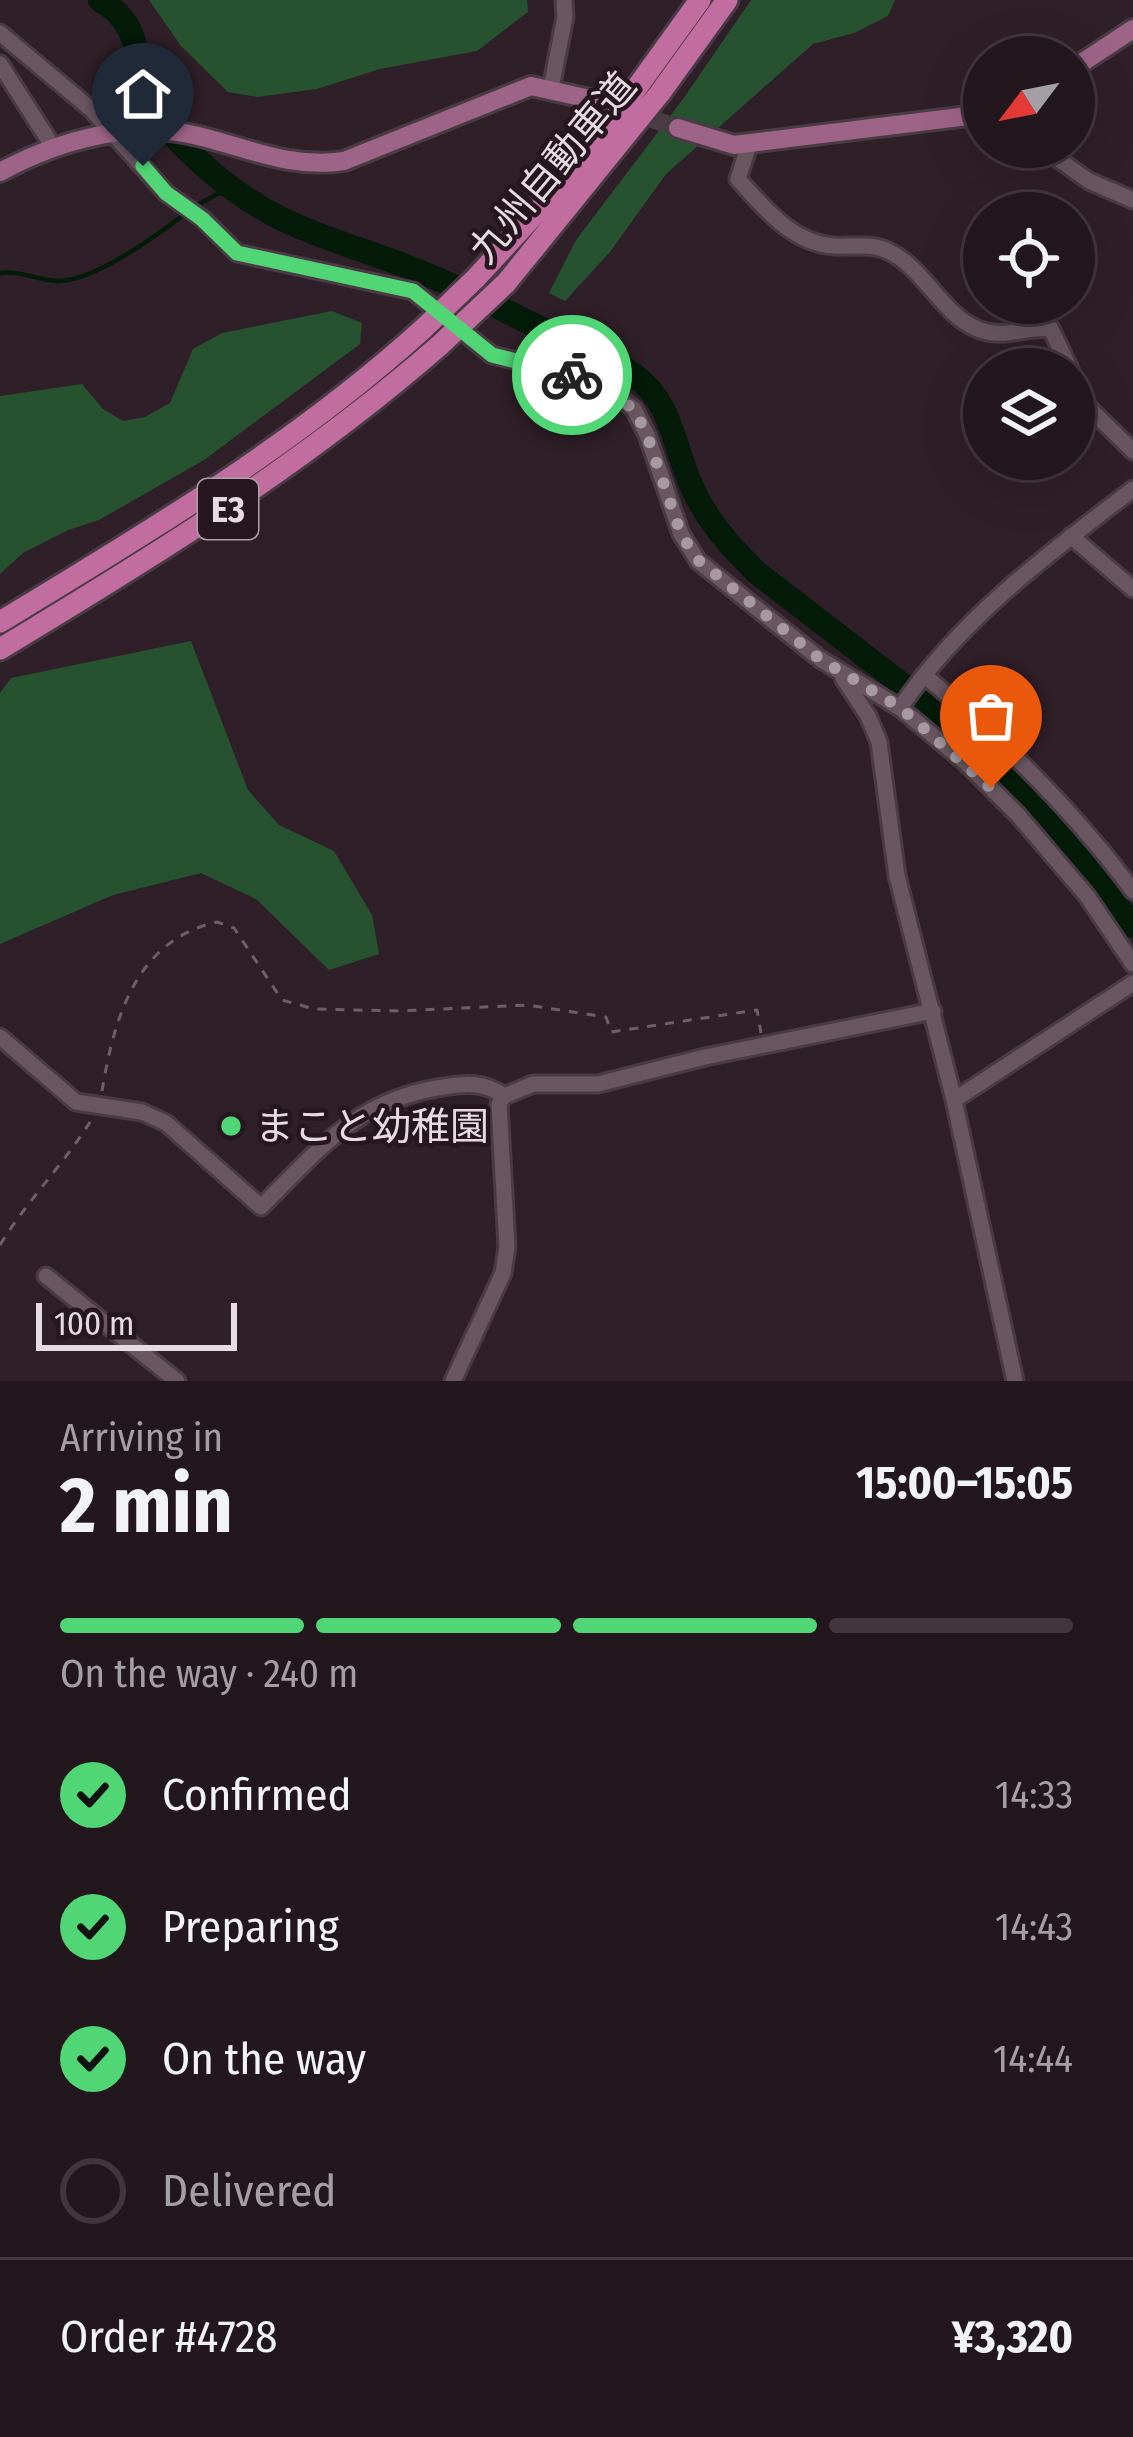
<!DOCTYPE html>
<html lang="en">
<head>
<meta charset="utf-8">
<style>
  body { margin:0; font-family:"Fira Sans Condensed","Noto Sans JP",sans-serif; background:#2f242b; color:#f1f3f6; height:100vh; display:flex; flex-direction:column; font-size:45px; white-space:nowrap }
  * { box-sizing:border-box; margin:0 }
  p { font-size:39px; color:#a39fa4 }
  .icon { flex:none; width:66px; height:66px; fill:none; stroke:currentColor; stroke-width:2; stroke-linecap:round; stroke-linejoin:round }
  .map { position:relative; height:1381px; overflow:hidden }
  .side { display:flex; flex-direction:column; background:#23171e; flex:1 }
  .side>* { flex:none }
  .needle { width:78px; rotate:238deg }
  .controls { position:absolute; left:963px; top:36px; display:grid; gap:24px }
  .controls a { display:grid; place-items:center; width:132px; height:132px; border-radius:50%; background:#23171e; box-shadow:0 12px 48px #0002,0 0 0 3px #40363c; font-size:60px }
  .scale { position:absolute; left:36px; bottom:30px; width:201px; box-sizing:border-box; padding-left:12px; border:6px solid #e6dbe1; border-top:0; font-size:33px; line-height:42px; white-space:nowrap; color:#e6dbe1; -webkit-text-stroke:9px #25161f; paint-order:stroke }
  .pin { position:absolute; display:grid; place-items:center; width:102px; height:102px; color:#fff; margin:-123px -51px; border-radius:50% 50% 50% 0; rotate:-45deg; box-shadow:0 0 12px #0007 }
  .pin .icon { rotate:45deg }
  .courier { position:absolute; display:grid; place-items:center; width:120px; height:120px; margin:-60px; border:9px solid #50d674; border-radius:50%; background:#fff; color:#222; box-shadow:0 3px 15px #0007 }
  .head em { font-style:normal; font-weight:700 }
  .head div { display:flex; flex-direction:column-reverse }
  .head { display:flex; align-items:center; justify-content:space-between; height:204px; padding:0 60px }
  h1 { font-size:78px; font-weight:700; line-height:90px }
  .bar { display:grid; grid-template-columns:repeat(4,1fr); gap:18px 12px; align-content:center; height:144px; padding:0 60px }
  .bar i { height:15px; border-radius:9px; background:#40363c }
  .bar .current { background:#50d674 }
  .bar p { grid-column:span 4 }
  .line { display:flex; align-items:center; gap:30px; padding:0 60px; border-top:3px solid #40363c }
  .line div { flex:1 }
  ol { padding:0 60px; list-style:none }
  li { display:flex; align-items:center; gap:36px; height:132px }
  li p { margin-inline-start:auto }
  li .icon { padding:12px; border-radius:50%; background:#50d674; color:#111; stroke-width:4 }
  li:last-child { color:#a39fa4 }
  li i { width:66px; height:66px; border:6px solid #40363c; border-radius:50% }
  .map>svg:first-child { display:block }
</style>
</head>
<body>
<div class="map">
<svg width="1133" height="1381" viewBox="0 0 1133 1381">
  <rect width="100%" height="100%" fill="#2f1f28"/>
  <path fill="#275230" d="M 149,0 L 527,0 L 528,12 L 477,51 L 380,69 L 317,89 L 257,97 L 228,92 L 181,46 Z
    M 751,0 L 895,0 L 888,16 L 854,33 L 813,44 L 666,174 L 610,252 L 565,301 L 549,293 L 576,240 L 683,99 Z
    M 332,311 L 362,323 L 360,344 L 204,460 L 99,520 L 68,530 L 23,553 L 0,574 L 0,396 L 82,384 L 103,409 L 123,421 L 145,417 L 170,403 L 193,349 L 222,333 Z
    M 191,641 L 248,790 L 279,825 L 334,851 L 372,915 L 379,954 L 329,970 L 256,899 L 201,873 L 113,895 L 0,944 L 0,693 L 11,678 Z"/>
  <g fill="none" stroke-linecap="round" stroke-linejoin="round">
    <path stroke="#031b08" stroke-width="4.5" d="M 194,207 L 217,194 L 234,190
      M 0,273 C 19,270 37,280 57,281 C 93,282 156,236 185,214"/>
    <path stroke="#031b08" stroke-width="24" d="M 100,0 C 143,24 134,62 151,101 C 164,129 186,150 209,170 C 271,224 321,235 395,262 C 452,283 506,311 560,338 C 584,349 612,359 634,375 C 671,401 674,446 691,485 C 706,520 730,546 756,572 L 982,746 L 1055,823 L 1133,926"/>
    <path stroke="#4a3b44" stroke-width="18" stroke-dasharray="18 9" stroke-linecap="butt" d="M 599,101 L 678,128"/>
    <defs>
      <path id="minor" d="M 0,33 L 92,110 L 166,193 L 203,219 L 237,253 L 413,291 L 492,355 L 567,373 L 619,397 L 634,409 L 647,435 L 681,534 L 698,561 L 820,659 L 900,708 L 965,762 L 1018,815 L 1087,896 L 1133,964
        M 0,64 L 53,147
        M 551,88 L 565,17 L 564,0
        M 750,142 L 738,179 C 765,209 792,243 834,246 C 852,247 872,243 888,251 C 927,269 944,322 987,332 C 1009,337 1029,326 1051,329 L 1070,369
        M 1041,147 L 1089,181 L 1133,200
        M 1074,379 L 1087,406 L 1133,451
        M 1071,536 L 1133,589
        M 924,675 C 1001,739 1073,810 1133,891
        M 843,678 L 868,716 L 879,742 L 897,876 L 954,1100 L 1015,1381
        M 900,708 C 961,618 1048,554 1133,489
        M 0,1037 L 76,1102 L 142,1112 L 166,1123 L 261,1207 C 320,1149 356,1100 443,1087 C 466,1083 485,1082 504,1096
        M 954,1100 L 1133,983
        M 46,1276 L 177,1381
        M 453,1381 L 503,1273 L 507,1247 L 499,1104 L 504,1096 L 533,1084 L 598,1084 L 705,1057 L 933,1011"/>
      <path id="major" d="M 1074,68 L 1133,29
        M 678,128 L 734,145 L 984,114
        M 0,172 C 59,140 131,120 198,136 C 248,148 291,169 344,161 L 531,86 L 599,101"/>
      <path id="highway" d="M 476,278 L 583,162 L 700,0
        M 506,283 L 660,93 L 727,0
        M 0,622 C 147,533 295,445 423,329
        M 0,649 C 154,556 304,464 440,345"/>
    </defs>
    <use href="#minor" stroke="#493b43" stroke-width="21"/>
    <use href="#major" stroke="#493b43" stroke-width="24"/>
    <use href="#highway" stroke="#493b43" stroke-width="27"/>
    <path stroke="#6d5f67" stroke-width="3" stroke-dasharray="9 9" stroke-linecap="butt" d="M 102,1091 C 114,1018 136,940 217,922 L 234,928 L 282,1000 L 314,1009 L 399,1011 L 527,1005 L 606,1017 L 611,1032 L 757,1010 L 761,1033
      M 0,1245 C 27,1201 63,1165 90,1122"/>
    <use href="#minor" stroke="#695661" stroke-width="15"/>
    <use href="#major" stroke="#9e6487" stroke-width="18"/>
    <use href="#highway" stroke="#c16da0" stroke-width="21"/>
    <defs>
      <path id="highway-bridge" d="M 423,329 L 476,278
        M 440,345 L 506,283"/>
    </defs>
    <use href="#highway-bridge" stroke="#493b43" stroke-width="27" stroke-linecap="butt"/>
    <use href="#highway-bridge" stroke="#c16da0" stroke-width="21"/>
  </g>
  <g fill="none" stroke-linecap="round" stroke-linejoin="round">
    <path stroke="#a699a0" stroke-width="12" stroke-dasharray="0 21.6" d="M 572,375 L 595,383 L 634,409 L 647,435 L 681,534 L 698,560 L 820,659 L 901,708 L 991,788"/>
    <path stroke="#50d674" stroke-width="15" d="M 143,166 L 166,193 L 202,219 L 237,253 L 413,291 L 492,355 L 572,375"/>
  </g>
  <circle fill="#50d674" stroke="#25161f" stroke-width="4.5" cx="231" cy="1126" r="12"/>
  <g text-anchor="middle" stroke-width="9" stroke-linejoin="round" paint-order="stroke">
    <rect fill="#25161f" stroke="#aca0a7" stroke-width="3" x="198" y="479" width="60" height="60" rx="9"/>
    <g font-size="36" font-weight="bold" fill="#e6dbe1">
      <text x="228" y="522">E3</text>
    </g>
    <g font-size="39" fill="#e6dbe1" stroke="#25161f">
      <text transform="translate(552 167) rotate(-50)" y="14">九州自動車道</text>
    </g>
    <g font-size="39" fill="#e6dbe1" stroke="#25161f" text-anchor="start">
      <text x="255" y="1140">まこと幼稚園</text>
    </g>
  </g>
</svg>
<div class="controls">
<a><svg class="needle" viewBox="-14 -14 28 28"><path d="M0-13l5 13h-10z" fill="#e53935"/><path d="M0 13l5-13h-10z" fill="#a39fa4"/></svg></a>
<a><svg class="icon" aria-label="locate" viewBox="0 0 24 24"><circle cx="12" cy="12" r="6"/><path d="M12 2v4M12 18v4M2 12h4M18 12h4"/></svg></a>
<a><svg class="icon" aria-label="layers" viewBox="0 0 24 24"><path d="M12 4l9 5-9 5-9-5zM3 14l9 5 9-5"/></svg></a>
</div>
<div class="scale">100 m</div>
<div class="pin" style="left:991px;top:788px;background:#ea580c"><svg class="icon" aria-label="bag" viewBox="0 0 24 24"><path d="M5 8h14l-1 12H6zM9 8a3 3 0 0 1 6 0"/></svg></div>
<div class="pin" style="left:143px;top:166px;background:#1f2937"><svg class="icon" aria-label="home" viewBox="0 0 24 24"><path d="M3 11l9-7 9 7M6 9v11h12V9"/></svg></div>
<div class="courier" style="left:572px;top:375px"><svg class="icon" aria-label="bike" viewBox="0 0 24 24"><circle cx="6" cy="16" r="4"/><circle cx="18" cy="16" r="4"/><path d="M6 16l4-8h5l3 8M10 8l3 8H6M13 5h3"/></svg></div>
</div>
<section class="side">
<div class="head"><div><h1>2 min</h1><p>Arriving in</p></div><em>15:00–15:05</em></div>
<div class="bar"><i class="current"></i><i class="current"></i><i class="current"></i><i></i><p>On the way · 240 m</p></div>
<ol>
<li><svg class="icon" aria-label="check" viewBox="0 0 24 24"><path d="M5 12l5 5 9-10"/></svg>Confirmed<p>14:33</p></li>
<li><svg class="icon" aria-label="check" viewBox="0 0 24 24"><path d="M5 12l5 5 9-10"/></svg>Preparing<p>14:43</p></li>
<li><svg class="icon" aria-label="check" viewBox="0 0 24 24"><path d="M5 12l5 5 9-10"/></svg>On the way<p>14:44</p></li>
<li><i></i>Delivered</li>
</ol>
<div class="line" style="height:156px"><div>Order #4728</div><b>¥3,320</b></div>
</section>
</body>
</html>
